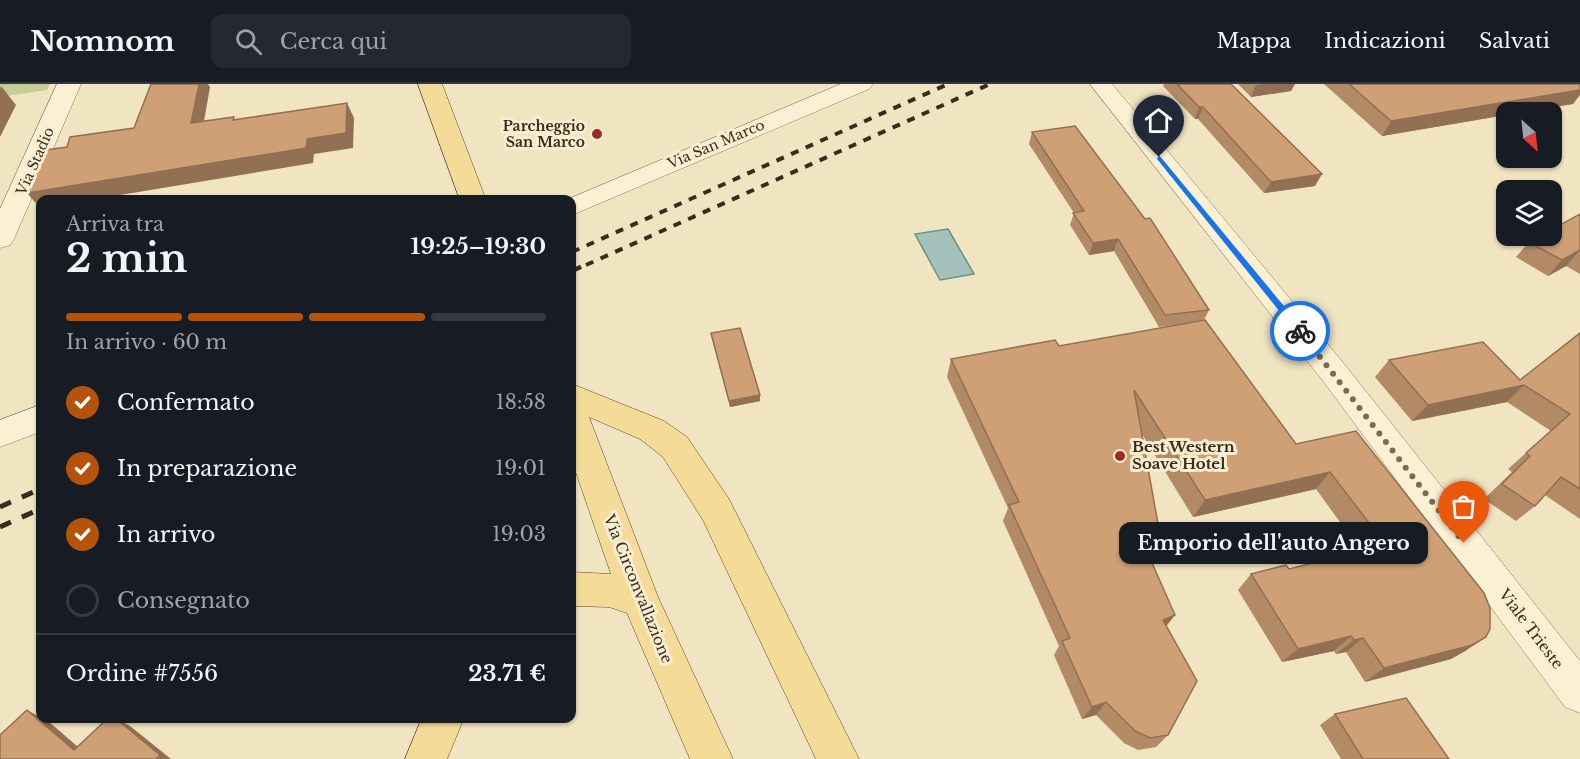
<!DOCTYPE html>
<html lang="it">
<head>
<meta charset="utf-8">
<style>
  body { margin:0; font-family:"Libre Baskerville",serif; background:#242831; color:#f1f3f6; height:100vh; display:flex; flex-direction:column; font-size:22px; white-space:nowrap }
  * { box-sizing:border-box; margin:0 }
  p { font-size:20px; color:#9ea1a6 }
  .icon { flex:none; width:33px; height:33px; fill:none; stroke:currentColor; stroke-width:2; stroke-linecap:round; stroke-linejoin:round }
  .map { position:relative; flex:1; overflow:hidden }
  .sheet { position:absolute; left:36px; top:111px; width:540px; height:528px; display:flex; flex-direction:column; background:#171b24; border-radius:12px; box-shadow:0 2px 4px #0004 }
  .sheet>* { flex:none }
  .needle { width:39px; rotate:153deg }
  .buttons { position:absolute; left:1496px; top:18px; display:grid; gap:12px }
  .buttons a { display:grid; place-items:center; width:66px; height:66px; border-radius:12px; background:#171b24; box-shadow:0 2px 4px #0004; font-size:30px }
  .pin { position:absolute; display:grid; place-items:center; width:51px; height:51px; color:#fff; margin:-62px -26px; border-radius:50% 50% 50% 0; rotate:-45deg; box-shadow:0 0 6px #0007 }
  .pin .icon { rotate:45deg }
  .courier { position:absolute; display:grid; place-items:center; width:60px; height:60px; margin:-30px; border:4px solid #1a73e8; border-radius:50%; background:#fff; color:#222; box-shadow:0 2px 8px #0007 }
  .bubble { position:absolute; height:42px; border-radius:12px; background:#171b24; box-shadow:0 2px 4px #0004; font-size:20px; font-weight:700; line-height:42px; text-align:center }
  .head em { font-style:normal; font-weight:700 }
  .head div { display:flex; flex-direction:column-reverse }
  .head { display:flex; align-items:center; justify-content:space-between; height:102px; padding:0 30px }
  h1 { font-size:39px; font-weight:700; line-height:45px }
  .bar { display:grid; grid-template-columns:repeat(4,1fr); gap:9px 6px; align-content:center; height:72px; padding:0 30px }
  .bar i { height:8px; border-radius:4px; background:#363941 }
  .bar .selected { background:#b45309 }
  .bar p { grid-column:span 4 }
  .line { display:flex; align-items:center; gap:15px; padding:0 30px; border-top:2px solid #363941 }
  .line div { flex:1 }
  ol { padding:0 30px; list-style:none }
  li { display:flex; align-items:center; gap:18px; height:66px }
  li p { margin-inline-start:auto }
  li .icon { padding:6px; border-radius:50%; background:#b45309; color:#fff; stroke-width:4 }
  li:last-child { color:#9ea1a6 }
  li i { width:33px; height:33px; border:3px solid #363941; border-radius:50% }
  header { display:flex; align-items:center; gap:36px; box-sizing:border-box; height:84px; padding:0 30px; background:#171b24; border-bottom:2px solid #363941 }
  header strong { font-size:28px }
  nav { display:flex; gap:33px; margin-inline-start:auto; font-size:21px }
  .search { width:420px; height:54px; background:#242831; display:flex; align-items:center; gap:15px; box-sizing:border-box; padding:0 21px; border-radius:12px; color:#9ea1a6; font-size:22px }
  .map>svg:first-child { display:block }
</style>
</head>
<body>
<header>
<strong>Nomnom</strong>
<div class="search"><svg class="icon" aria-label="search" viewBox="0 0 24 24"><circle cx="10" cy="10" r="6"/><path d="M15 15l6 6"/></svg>Cerca qui</div>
<nav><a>Mappa</a><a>Indicazioni</a><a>Salvati</a></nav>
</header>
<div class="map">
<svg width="1580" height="675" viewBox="0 0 1580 675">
  <rect width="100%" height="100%" fill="#f0e4c1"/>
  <path fill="#c5ce95" d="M 0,0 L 50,0 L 47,6 L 0,13 Z"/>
  <path fill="#a4c2bb" stroke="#6b9089" stroke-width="1.5" d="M 948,145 L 974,190 L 940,196 L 915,150 Z"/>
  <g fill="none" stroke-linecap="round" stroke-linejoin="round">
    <defs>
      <path id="minor" d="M 57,0 L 81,0 L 14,155 L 10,161 L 0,164 L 0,125 Z
        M 841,0 L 873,0 L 869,5 L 572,131 L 572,116 L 566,116 Z
        M 1090,0 L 1112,0 L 1345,281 L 1580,577 L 1580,629 L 1565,623 L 1323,297 Z
        M 40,321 L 40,348 L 0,363 L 0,336 Z"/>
      <path id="major" d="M 418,0 L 442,0 L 486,116 L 460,116 Z
        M 572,300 L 664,337 L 687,353 L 729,415 L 859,675 L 816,675 L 703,436 L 663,373 L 640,355 L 589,333 L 658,513 L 733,675 L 690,675 L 627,529 L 609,523 L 572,522 L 572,488 L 611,490 L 572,377 Z
        M 422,634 L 464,634 L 447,675 L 405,675 Z"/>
    </defs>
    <use href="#minor" stroke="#8a7558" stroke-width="1"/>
    <use href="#major" stroke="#58432d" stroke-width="1"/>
    <use href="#minor" fill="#faf1d5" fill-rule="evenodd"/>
    <use href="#major" fill="#f4dc98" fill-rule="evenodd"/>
    <path stroke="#392c1d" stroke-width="4" stroke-dasharray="8 8" stroke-linecap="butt" d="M 572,168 L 948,0
      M 586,181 L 990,0"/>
    <path stroke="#392c1d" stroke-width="4.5" stroke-dasharray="10 10" stroke-linecap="butt" d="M 572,187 L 589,179"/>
    <path stroke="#392c1d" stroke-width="5" stroke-dasharray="12 12" stroke-linecap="butt" d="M 0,423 L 40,405
      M 0,443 L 40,425"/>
  </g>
  <path fill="#b28a65" d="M 1164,0 L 1231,0 L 1315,102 L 1264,109 L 1198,35 L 1195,35 L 1163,2 Z
    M 1238,0 L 1295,0 L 1291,7 L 1251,13 Z
    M 1324,0 L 1578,0 L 1573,20 L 1521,28 L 1506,28 L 1506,31 L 1382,52 Z
    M 1032,48 L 1209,226 L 1204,236 L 1296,360 L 1356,347 L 1486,553 L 1465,567 L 1451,575 L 1365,598 L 1346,568 L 1336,570 L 1334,567 L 1282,578 L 1238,506 L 1251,490 L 1289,485 L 1361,467 L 1316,405 L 1193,433 L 1142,350 L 1149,467 L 1147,469 L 1175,531 L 1167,541 L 1168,651 L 1156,663 L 1138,666 L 1124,659 L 1096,631 L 1082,635 L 1054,571 L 1059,562 L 1003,437 L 1008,424 L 947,293 L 951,275 L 1059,262 L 1183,240 L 1159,243 L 1114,167 L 1089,171 L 1070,141 L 1074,129 L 1029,60 Z
    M 1580,130 L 1580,190 L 1566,182 L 1548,192 L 1516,173 L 1529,158 Z
    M 711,249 L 760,317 L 730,323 L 712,255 Z
    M 1580,249 L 1580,435 L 1545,411 L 1535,422 L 1516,437 L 1484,415 L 1512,388 L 1508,385 L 1551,347 L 1507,318 L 1412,337 L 1375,293 L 1389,276 L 1520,296 Z
    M 1335,630 L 1449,675 L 1341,675 L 1320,641 Z"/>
  <path fill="#917053" d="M 199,0 L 208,0 L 210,3 L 201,54 L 191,39 Z
    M 1265,0 L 1295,0 L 1291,7 L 1251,13 L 1256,1 Z
    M 1,2 L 16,21 L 0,53 L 0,5 Z
    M 1580,6 L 1580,11 L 1573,20 L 1521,28 L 1506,28 L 1506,31 L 1382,52 L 1391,37 Z
    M 347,19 L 354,34 L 353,64 L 314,70 L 313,79 L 90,116 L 40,116 L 40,124 L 27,109 L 307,55 Z
    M 1199,23 L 1203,23 L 1198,35 L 1195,35 Z
    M 1322,90 L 1315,102 L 1264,109 L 1271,98 Z
    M 1118,155 L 1114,167 L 1089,171 L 1093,159 Z
    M 1580,166 L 1566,182 L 1548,192 L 1562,176 Z
    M 1524,301 L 1507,318 L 1412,337 L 1428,321 Z
    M 760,311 L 760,317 L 730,323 L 729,317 Z
    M 1330,388 L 1316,405 L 1193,433 L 1205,416 Z
    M 1160,451 L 1149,467 L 1135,479 L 1145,463 Z
    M 1175,531 L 1163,546 L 1163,536 Z
    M 1351,552 L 1334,567 L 1282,578 L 1298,565 Z
    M 1486,553 L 1465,567 L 1451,575 L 1365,598 L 1384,584 Z
    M 1363,554 L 1346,568 L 1336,570 L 1354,556 Z
    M 1106,618 L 1096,631 L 1082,635 L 1092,623 Z
    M 27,626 L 40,633 L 40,634 L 43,634 L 48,637 L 92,675 L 74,666 Z
    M 115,634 L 130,642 L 171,675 L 156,675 Z"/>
  <path fill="#cfa076" stroke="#917053" stroke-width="1.5" d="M 151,0 L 199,0 L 191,39 L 234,33 L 233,36 L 347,19 L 346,49 L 307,55 L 306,64 L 27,109 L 45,66 L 67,63 L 70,53 L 134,44 Z
    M 1177,0 L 1231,0 L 1322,90 L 1271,98 L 1203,23 L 1199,23 Z
    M 1349,0 L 1578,0 L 1580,1 L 1580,6 L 1391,37 Z
    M 1075,42 L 1145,135 L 1150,134 L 1209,226 L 1165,231 L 1118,155 L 1093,159 L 1073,129 L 1084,127 L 1032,48 Z
    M 1580,130 L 1580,166 L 1562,176 L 1529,158 L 1541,152 L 1551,152 L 1551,146 Z
    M 1205,236 L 1296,360 L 1356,347 L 1484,509 L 1490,524 L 1490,545 L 1486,553 L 1472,561 L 1384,584 L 1363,554 L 1354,556 L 1351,552 L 1298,565 L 1251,490 L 1286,481 L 1289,485 L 1386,461 L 1330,388 L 1205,416 L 1134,306 L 1160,451 L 1145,463 L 1175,531 L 1163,536 L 1197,597 L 1168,651 L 1150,654 L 1135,647 L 1106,618 L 1092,623 L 1062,557 L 1070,554 L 1009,421 L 1019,418 L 951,275 L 1055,256 L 1059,262 Z
    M 740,244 L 760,311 L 729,317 L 711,249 Z
    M 1580,249 L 1580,405 L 1561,393 L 1535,422 L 1502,400 L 1530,372 L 1526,369 L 1570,330 L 1524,301 L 1428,321 L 1389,276 L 1483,258 L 1520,296 Z
    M 1406,614 L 1449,675 L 1363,675 L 1335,630 Z
    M 27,626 L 74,666 L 108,634 L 115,634 L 160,671 L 156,675 L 0,675 L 0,651 Z"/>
  <path fill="#1a73e8" d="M 1159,71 L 1303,245 L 1303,249 L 1297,249 L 1157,75 Z"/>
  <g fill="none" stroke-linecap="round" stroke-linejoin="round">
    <path stroke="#796c56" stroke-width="6" stroke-dasharray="0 10.8" d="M 1300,247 L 1464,459"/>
  </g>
  <g fill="#9b2b26" stroke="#f7eed1" stroke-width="2">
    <circle cx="597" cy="50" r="6"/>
    <circle cx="1120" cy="372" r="6"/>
  </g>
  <g text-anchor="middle" stroke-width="6" stroke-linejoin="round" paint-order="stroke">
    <g font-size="14" font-weight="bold" fill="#392c1d" stroke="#f7eed1" text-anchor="end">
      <text x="585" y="47">Parcheggio<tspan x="585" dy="16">San Marco</tspan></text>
    </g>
    <g font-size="14" fill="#392c1d" stroke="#f7eed1">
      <text transform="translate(716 60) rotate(-23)" y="5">Via San Marco</text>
      <text transform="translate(35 77) rotate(-66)" y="5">Via Stadio</text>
    </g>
    <g font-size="15" font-weight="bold" fill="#392c1d" stroke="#f7eed1" text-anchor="start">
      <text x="1132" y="368">Best Western<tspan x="1132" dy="17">Soave Hotel</tspan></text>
    </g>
    <g font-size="15" fill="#392c1d" stroke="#f7eed1">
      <text transform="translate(638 505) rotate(68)" y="5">Via Circonvallazione</text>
      <text transform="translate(1531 545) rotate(53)" y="5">Viale Trieste</text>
    </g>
  </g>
</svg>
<div class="buttons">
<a><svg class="needle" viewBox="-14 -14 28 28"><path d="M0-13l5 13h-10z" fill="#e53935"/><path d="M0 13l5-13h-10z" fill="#9ea1a6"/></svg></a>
<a><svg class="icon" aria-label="layers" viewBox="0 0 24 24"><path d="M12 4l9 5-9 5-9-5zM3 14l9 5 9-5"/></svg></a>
</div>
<div class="pin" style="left:1464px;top:459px;background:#ea580c"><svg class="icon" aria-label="bag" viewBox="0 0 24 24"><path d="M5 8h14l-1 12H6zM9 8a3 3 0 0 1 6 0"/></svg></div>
<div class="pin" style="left:1159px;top:73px;background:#1f2937"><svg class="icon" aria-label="home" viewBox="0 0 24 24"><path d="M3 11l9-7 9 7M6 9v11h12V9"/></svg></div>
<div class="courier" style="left:1300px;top:247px"><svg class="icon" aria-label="bike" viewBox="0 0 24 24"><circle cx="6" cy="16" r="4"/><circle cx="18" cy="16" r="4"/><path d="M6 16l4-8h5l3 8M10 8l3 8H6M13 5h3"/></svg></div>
<div class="bubble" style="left:1119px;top:438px;width:309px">Emporio dell'auto Angero</div>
<section class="sheet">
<div class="head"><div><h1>2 min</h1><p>Arriva tra</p></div><em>19:25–19:30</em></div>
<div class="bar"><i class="selected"></i><i class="selected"></i><i class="selected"></i><i></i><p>In arrivo · 60 m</p></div>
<ol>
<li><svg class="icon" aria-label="check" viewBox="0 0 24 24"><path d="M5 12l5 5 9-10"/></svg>Confermato<p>18:58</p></li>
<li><svg class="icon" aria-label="check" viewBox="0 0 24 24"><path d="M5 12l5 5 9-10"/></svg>In preparazione<p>19:01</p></li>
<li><svg class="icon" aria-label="check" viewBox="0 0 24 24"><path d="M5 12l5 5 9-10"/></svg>In arrivo<p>19:03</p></li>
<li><i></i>Consegnato</li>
</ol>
<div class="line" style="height:78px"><div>Ordine #7556</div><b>23.71 €</b></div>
</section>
</div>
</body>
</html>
